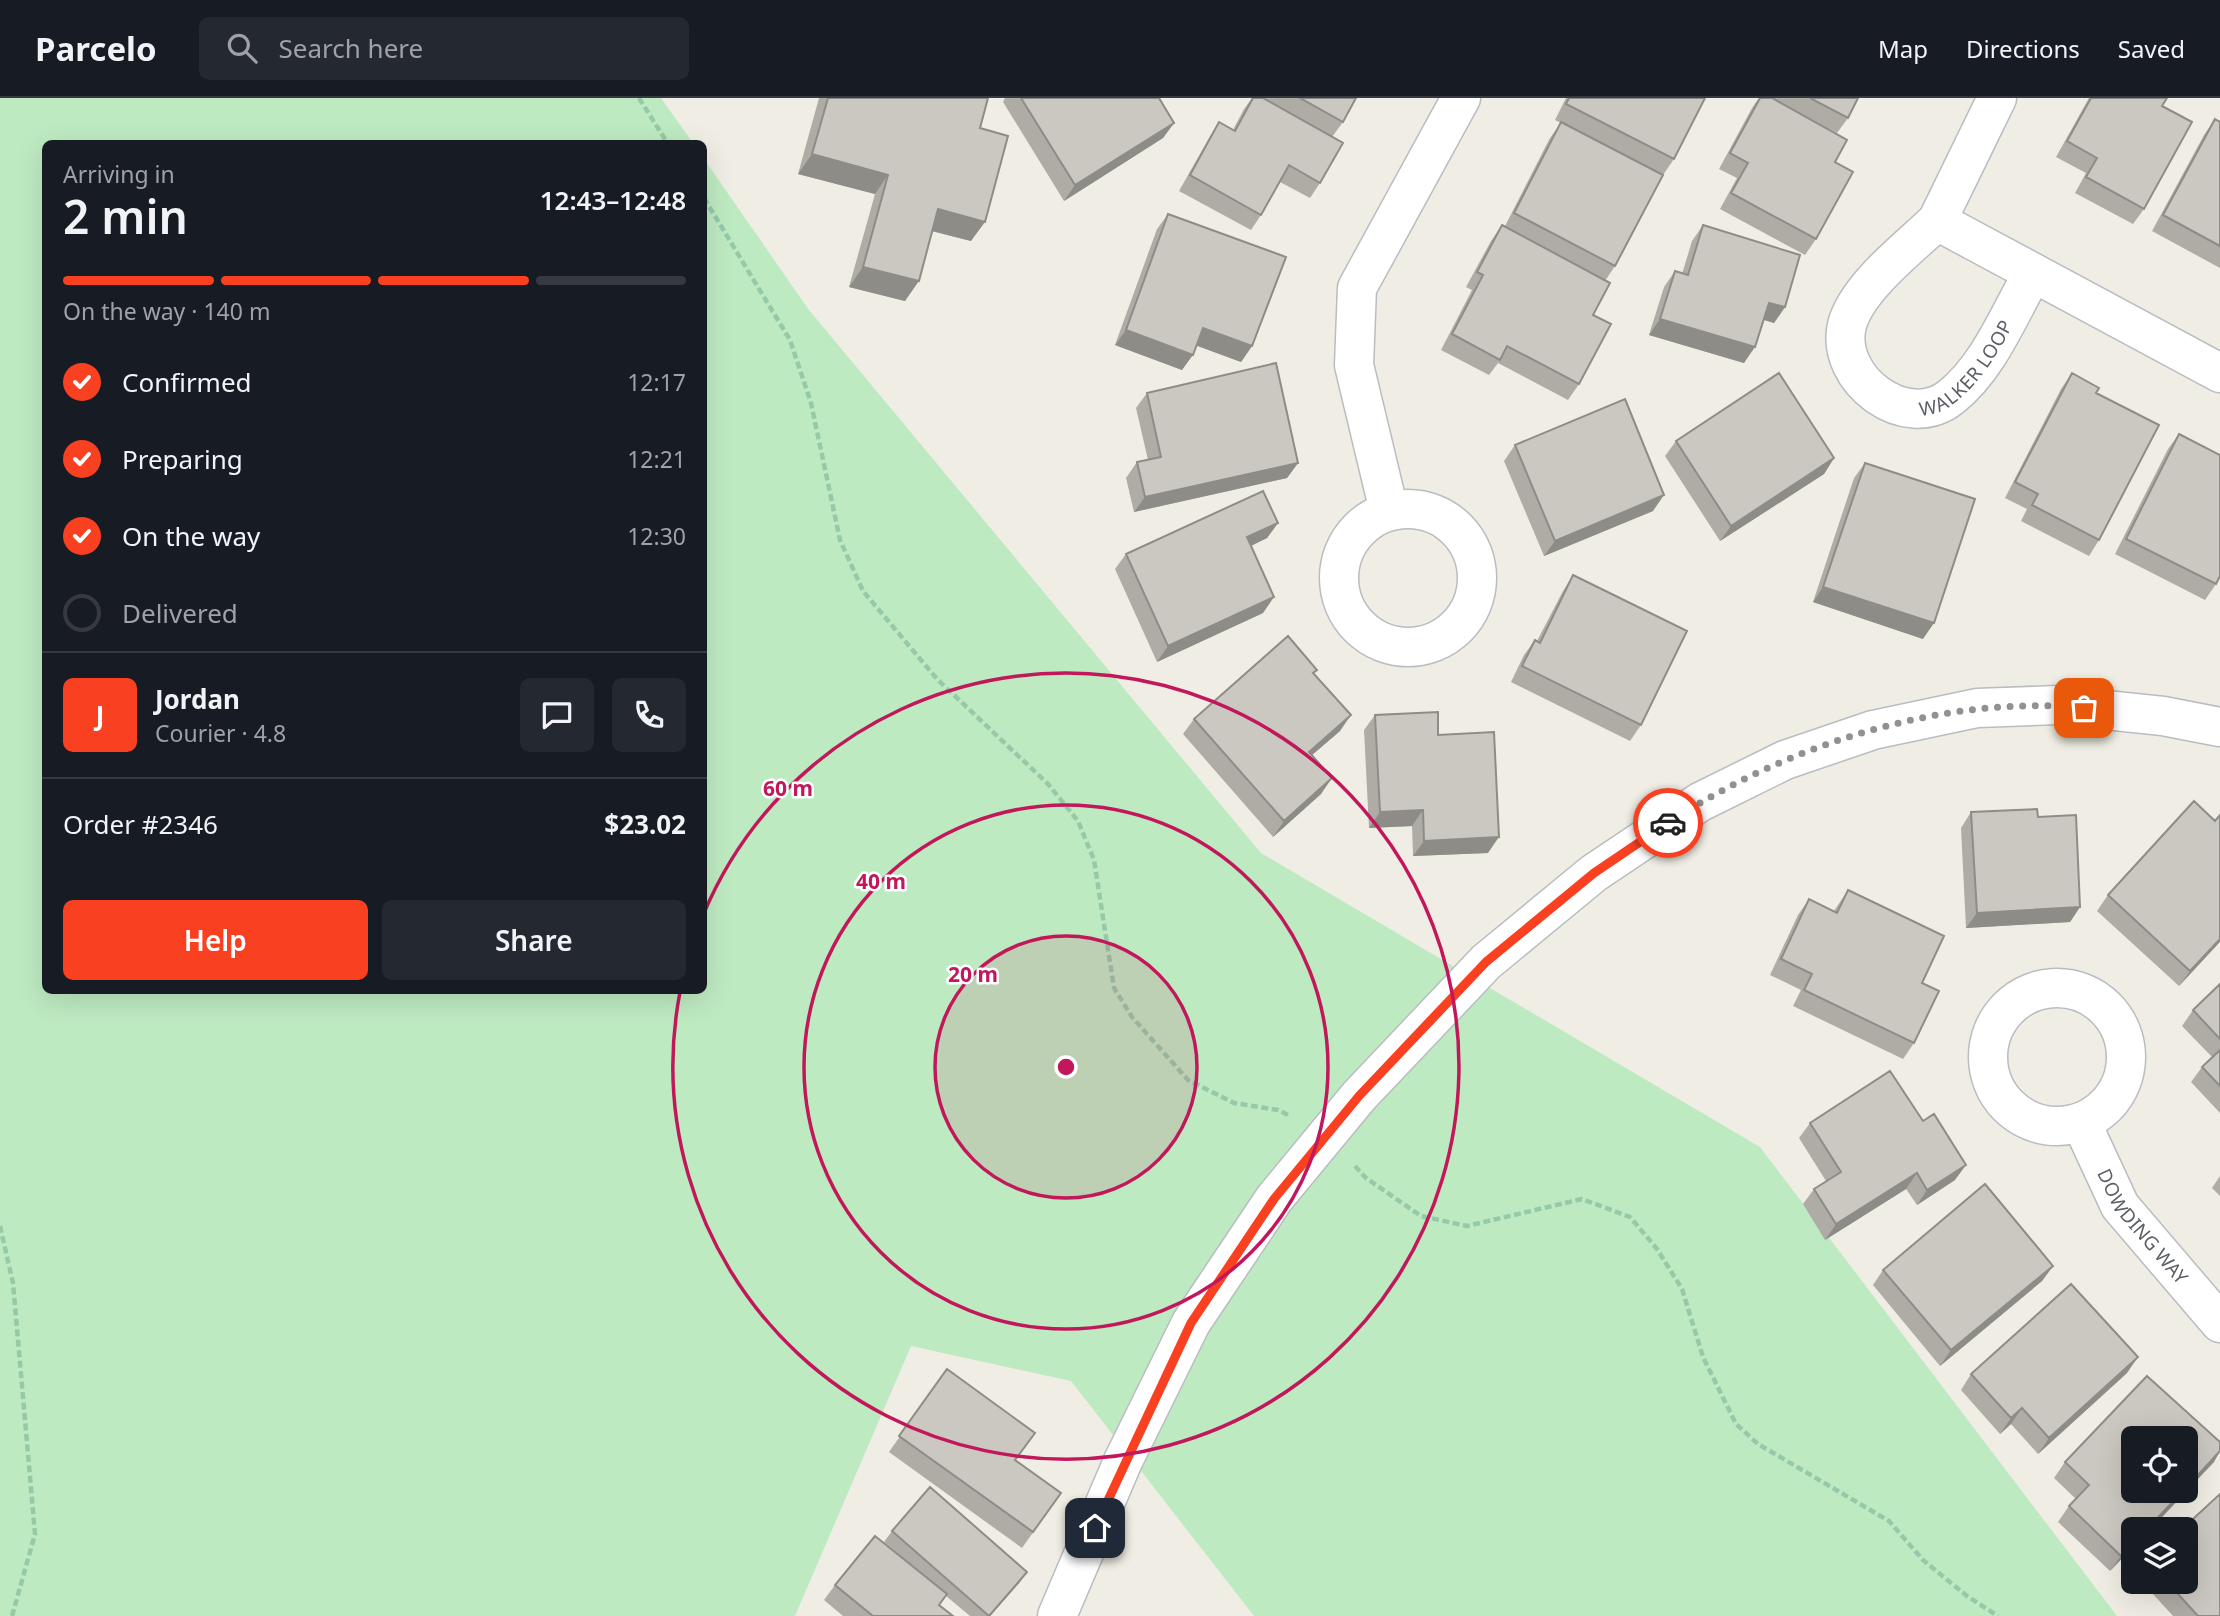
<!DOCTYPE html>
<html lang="en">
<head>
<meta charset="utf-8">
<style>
  body { margin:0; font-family:"Noto Sans",sans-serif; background:#242831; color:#f1f3f6; height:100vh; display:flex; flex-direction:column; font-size:26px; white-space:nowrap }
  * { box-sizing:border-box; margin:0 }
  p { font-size:23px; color:#9ea1a6 }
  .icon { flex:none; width:38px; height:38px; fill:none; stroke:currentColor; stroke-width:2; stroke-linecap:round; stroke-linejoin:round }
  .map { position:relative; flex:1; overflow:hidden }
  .details { position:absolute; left:42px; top:42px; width:665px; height:854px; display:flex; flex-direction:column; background:#171b24; border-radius:10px; box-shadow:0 7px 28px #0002 }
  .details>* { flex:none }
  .controls { position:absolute; left:2121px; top:1328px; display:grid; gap:14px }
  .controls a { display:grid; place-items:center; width:77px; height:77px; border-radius:10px; background:#171b24; box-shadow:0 7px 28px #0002; font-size:35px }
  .pin { position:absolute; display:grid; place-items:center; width:60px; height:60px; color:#fff; margin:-30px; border-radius:14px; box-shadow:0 4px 10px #0006 }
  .courier { position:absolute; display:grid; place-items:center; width:70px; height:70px; margin:-35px; border:5px solid #f94021; border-radius:50%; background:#fff; color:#222; box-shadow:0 2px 9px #0007 }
  .summary em { font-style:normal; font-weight:600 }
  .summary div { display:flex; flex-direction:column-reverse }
  .summary { display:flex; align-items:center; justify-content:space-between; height:119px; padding:0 21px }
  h1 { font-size:46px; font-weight:600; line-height:52px }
  .bar { display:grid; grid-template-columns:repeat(4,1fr); gap:10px 7px; align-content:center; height:84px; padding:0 21px }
  .bar i { height:9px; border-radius:5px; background:#363941 }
  .bar .selected { background:#f94021 }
  .bar p { grid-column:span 4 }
  .line { display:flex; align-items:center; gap:18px; padding:0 21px; border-top:2px solid #363941 }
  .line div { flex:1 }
  .round { display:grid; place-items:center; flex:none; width:74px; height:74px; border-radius:10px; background:#242831 }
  ol { padding:0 21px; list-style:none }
  li { display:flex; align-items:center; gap:21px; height:77px }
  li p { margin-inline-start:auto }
  li .icon { padding:7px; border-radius:50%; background:#f94021; color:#fff; stroke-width:4 }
  li:last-child { color:#9ea1a6 }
  li i { width:38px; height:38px; border:4px solid #363941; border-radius:50% }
  .action { display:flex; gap:14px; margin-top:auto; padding:14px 21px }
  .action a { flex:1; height:80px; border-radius:10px; background:#f94021; color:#fff; font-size:28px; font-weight:600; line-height:80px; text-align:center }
  .action a+a { background:#242831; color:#f1f3f6 }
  header { display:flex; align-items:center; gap:42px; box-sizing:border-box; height:98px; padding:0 35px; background:#171b24; border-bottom:2px solid #363941 }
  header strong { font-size:33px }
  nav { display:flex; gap:38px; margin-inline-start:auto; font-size:24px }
  .search { width:490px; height:63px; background:#242831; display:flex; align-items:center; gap:18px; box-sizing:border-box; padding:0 24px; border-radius:10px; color:#9ea1a6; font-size:26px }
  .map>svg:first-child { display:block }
</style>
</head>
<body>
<header>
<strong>Parcelo</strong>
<div class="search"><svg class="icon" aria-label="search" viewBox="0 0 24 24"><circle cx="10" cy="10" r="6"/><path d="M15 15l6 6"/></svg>Search here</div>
<nav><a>Map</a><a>Directions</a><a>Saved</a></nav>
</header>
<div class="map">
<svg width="2220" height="1518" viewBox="0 0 2220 1518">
  <rect width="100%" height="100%" fill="#f0eee4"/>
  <path fill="#beeac1" d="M 0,0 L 661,0 L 693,45 L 46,46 L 46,892 L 704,892 L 704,61 L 809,212 L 1261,755 L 1760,1049 L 2117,1518 L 1254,1518 L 1071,1283 L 911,1248 L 795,1518 L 0,1518 Z"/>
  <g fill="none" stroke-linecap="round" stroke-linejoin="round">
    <defs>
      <g id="minor">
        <path d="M 1997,0 L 1937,123 L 2220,275"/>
        <path id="s1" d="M 1937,123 C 1909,150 1857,189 1847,227 C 1834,281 1906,335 1951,299 C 1989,269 2009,216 2033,175"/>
        <circle cx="1408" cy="480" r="69"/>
        <path d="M 1389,413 L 1354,267 L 1357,190 L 1461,0"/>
        <circle cx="2057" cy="959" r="69"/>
        <path id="s2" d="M 2081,1024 L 2120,1108 L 2220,1225"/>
        <path d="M 1057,1518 L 1123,1363 L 1191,1225 L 1274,1101 L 1359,998 L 1486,864 L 1594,775 L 1700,704 L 1785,662 L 1873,632 L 1977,610 L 2058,607 L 2163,618 L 2220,629"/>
      </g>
    </defs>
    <use href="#minor" stroke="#b9bcc1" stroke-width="41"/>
    <path stroke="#95c9a8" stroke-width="4.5" stroke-dasharray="7 3.5" stroke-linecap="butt" d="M 639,0 L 668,46
      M 704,100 L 790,242 L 811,305 L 840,442 L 863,493 L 937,581 L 1048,686 L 1078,723 L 1094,762 L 1114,890 L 1132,919 L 1188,982 L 1234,1005 L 1278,1012 L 1290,1018
      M 1355,1068 L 1366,1080 L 1421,1118 L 1467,1128 L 1582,1101 L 1630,1119 L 1657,1151 L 1682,1191 L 1703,1259 L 1736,1326 L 1758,1346 L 1889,1423 L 1923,1462 L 1967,1498 L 1998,1518
      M 0,1128 L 13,1185 L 35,1436 L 12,1518"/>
    <use href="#minor" stroke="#fff" stroke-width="38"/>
  </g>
  <path fill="#afaca6" d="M 819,0 L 988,0 L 980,30 L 971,143 L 932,133 L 905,203 L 849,189 L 875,96 L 798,76 Z
    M 1005,0 L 1159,0 L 1174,25 L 1163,40 L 1064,103 L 1003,4 Z
    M 1252,0 L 1356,0 L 1343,24 L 1332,39 L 1320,85 L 1310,100 L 1280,84 L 1261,117 L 1251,132 L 1179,93 L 1209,40 L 1219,24 L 1233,32 L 1244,11 Z
    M 1566,0 L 1705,0 L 1674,61 L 1663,77 L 1615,168 L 1605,183 L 1593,217 L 1579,286 L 1568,302 L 1498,265 L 1489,277 L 1441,252 L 1472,192 L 1466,189 L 1491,143 L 1502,127 L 1505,128 L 1550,40 L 1561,25 L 1555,22 Z
    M 1759,0 L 1858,0 L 1848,20 L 1837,35 L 1812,22 L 1835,64 L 1816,141 L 1805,157 L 1720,111 L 1737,80 L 1719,71 L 1752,10 Z
    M 2089,0 L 2167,0 L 2162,8 L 2144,111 L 2133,126 L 2075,95 L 2086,75 L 2056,59 Z
    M 2215,21 L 2220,24 L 2220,170 L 2152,133 L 2204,37 Z
    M 1168,116 L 1252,248 L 1241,264 L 1196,247 L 1182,272 L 1115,247 L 1157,131 Z
    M 1703,127 L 1785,209 L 1774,225 L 1764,222 L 1744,265 L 1649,237 L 1664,189 L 1675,173 L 1682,176 L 1692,143 Z
    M 2072,275 L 2099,442 L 2089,458 L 2021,423 L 2027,411 L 2005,400 L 2061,291 Z
    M 1147,295 L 1298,365 L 1287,380 L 1134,414 L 1126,380 L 1137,364 L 1148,362 L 1136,310 Z
    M 2179,336 L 2216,486 L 2205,502 L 2115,456 L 2168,351 Z
    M 1676,343 L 1834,360 L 1824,376 L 1720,443 L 1665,358 Z
    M 1515,347 L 1653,413 L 1544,458 L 1504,363 Z
    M 1865,365 L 1923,541 L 1813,504 L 1854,380 Z
    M 1278,425 L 1267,440 L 1251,448 L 1263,515 L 1157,564 L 1115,471 L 1126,456 Z
    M 1573,477 L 1641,627 L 1630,643 L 1511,584 L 1524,557 L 1535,542 L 1537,543 L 1563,493 Z
    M 1314,576 L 1340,633 L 1312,657 L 1321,696 L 1273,739 L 1183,636 L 1194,621 Z
    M 1375,617 L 1438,637 L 1488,755 L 1413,758 L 1412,728 L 1369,730 L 1364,632 Z
    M 1971,714 L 2038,719 L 2080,809 L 2070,824 L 1966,830 L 1961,730 Z
    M 2215,723 L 2217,847 L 2179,888 L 2097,813 L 2108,797 Z
    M 1848,792 L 1922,885 L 1914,945 L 1903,961 L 1793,908 L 1801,892 L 1770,877 L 1798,817 L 1809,801 L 1834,813 Z
    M 2220,886 L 2220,1015 L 2191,984 L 2202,969 L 2212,959 L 2182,928 L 2193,912 Z
    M 1810,1025 L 1955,1082 L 1917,1107 L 1906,1091 L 1825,1142 L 1803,1106 L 1814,1091 L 1826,1083 L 1799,1040 Z
    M 2220,1078 L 2220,1098 L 2212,1090 Z
    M 2053,1168 L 2042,1183 L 1940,1268 L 1873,1187 L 1883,1172 Z
    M 947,1271 L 1016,1363 L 1061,1395 L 1022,1450 L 889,1354 Z
    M 2127,1275 L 2038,1356 L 2011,1326 L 2000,1336 L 1961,1292 L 1971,1276 Z
    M 2065,1364 L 2214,1364 L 2133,1432 L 2133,1449 L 2110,1473 L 2058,1424 L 2069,1408 L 2076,1401 L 2054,1380 Z
    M 892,1433 L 1020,1484 L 990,1518 L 970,1518 L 946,1498 L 939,1507 L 953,1518 L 843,1518 L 824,1502 L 835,1487 L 904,1461 L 884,1444 Z
    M 2142,1484 L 2186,1484 L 2220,1518 L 2173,1518 Z"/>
  <path fill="#8e8c87" d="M 1174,25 L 1163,40 L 1064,103 L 1075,87 Z
    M 812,56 L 888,77 L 875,96 L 798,76 Z
    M 938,111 L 985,124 L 971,143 L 924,131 Z
    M 863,169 L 919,183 L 905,203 L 849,189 Z
    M 1769,205 L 1785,209 L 1774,225 L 1758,220 Z
    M 1660,221 L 1755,249 L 1744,265 L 1649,237 Z
    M 1203,230 L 1252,248 L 1241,264 L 1192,246 Z
    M 1126,232 L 1193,257 L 1182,272 L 1115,247 Z
    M 1834,360 L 1824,376 L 1720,443 L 1731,428 Z
    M 1298,365 L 1287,380 L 1134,414 L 1145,399 Z
    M 1664,397 L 1653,413 L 1544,458 L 1555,443 Z
    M 1278,425 L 1267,440 L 1236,455 L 1247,439 Z
    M 1823,489 L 1934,525 L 1923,541 L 1813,504 Z
    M 1274,499 L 1263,515 L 1157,564 L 1168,548 Z
    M 1351,617 L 1340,633 L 1298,669 L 1309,654 Z
    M 1332,680 L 1321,696 L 1273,739 L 1284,723 Z
    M 1423,712 L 1412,728 L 1369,730 L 1380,714 Z
    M 1499,739 L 1488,755 L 1413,758 L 1424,743 Z
    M 2080,809 L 2070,824 L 1966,830 L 1977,815 Z
    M 2220,841 L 2220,844 L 2217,847 L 2179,888 L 2190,873 Z
    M 1966,1067 L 1955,1082 L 1917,1107 L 1927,1092 Z
    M 1917,1075 L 1906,1091 L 1825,1142 L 1836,1126 Z
    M 2053,1168 L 2042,1183 L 1940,1268 L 1951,1252 Z
    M 2138,1259 L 2127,1275 L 2038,1356 L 2049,1340 Z
    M 2022,1310 L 2011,1326 L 2000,1336 L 2011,1320 Z
    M 2220,1353 L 2214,1364 L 2150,1432 L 2146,1432 L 2183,1393 L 2186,1393 L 2186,1390 Z
    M 2133,1445 L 2133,1449 L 2110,1473 L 2121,1458 Z
    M 1027,1474 L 1020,1484 L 990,1518 L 989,1518 Z"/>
  <path fill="#cbc8c1" stroke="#8e8c87" stroke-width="2" d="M 828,0 L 988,0 L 980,30 L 1008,38 L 985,124 L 938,111 L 919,183 L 863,169 L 888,77 L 812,56 Z
    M 1021,0 L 1159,0 L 1174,25 L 1075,87 Z
    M 1253,0 L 1263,0 L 1343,45 L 1320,85 L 1289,67 L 1261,117 L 1190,77 L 1219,24 L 1235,33 Z
    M 1300,0 L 1356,0 L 1343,24 Z
    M 1569,0 L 1705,0 L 1674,61 L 1566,6 Z
    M 1760,0 L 1772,0 L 1847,42 L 1835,64 L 1853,74 L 1816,141 L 1731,95 L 1748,65 L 1730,55 Z
    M 1810,0 L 1858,0 L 1848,20 Z
    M 2091,0 L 2167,0 L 2162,8 L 2192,24 L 2144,111 L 2086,79 L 2097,60 L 2067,43 Z
    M 2215,21 L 2220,24 L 2220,148 L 2163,117 Z
    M 1561,24 L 1663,77 L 1615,168 L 1514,115 Z
    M 1168,116 L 1286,159 L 1252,248 L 1203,230 L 1193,257 L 1126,232 Z
    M 1502,127 L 1610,185 L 1593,217 L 1611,226 L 1579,286 L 1507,248 L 1500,262 L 1452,236 L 1483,177 L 1477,174 Z
    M 1703,127 L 1800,157 L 1785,209 L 1769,205 L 1755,249 L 1660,221 L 1675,173 L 1688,177 Z
    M 1276,265 L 1298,365 L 1145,399 L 1137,364 L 1161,359 L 1147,295 Z
    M 1779,275 L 1834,360 L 1731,428 L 1676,343 Z
    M 2072,275 L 2099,290 L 2096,295 L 2159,327 L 2099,442 L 2032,407 L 2038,396 L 2015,384 Z
    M 1625,301 L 1664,397 L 1555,443 L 1515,347 Z
    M 2179,336 L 2220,357 L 2220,478 L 2216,486 L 2126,441 Z
    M 1865,365 L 1975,401 L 1934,525 L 1823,489 Z
    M 1263,393 L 1278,425 L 1247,439 L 1274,499 L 1168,548 L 1126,456 Z
    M 1573,477 L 1687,533 L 1641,627 L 1522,568 L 1535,542 L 1540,545 Z
    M 1288,538 L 1317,572 L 1313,575 L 1351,617 L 1309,654 L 1332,680 L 1284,723 L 1194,621 Z
    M 1438,614 L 1438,637 L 1494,634 L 1499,739 L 1424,743 L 1423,712 L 1380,714 L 1375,617 Z
    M 2194,703 L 2215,723 L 2220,717 L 2220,841 L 2190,873 L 2108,797 Z
    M 2037,711 L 2038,719 L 2076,717 L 2080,809 L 1977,815 L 1971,714 Z
    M 1848,792 L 1944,838 L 1922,885 L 1939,893 L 1914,945 L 1804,892 L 1812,876 L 1781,861 L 1809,801 L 1837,815 Z
    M 2220,886 L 2220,941 L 2193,912 Z
    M 2220,952 L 2220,988 L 2202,969 Z
    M 1890,973 L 1923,1023 L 1934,1016 L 1966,1067 L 1927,1092 L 1917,1075 L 1836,1126 L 1814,1091 L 1841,1074 L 1810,1025 Z
    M 1985,1086 L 2053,1168 L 1951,1252 L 1883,1172 Z
    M 2071,1186 L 2138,1259 L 2049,1340 L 2022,1310 L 2011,1320 L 1971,1276 Z
    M 947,1271 L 1035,1335 L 1015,1362 L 1061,1395 L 1033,1434 L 899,1338 Z
    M 2147,1278 L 2220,1344 L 2220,1353 L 2186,1390 L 2186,1340 L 2133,1340 L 2133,1393 L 2183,1393 L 2146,1432 L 2133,1432 L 2133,1445 L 2121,1458 L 2069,1408 L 2089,1387 L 2065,1364 Z
    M 930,1389 L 1027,1474 L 989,1518 L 892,1433 Z
    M 2220,1396 L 2220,1518 L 2198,1518 L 2167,1484 L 2186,1484 L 2186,1432 L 2181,1432 Z
    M 875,1438 L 947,1496 L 939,1507 L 953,1518 L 873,1518 L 835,1487 Z"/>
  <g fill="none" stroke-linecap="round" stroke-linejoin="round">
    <path stroke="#909292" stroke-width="7" stroke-dasharray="0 12.6" d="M 1668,725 C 1784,648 1944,596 2084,610"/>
    <path stroke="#f94021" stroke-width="9" d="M 1095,1430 L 1191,1225 L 1274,1101 L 1359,998 L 1486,864 L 1594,775 L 1668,725"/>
  </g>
  <circle cx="1066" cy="969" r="131" fill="#c2185b" fill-opacity=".12"/>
  <g fill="none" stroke="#c2185b" stroke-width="3.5">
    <circle cx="1066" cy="969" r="131"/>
    <circle cx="1066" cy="969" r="262"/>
    <path d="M704 815A393 393 0 1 1 680 894"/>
  </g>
  <g text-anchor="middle" stroke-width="5" stroke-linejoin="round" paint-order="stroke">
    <g font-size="19" fill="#5c6066" stroke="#fff">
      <text dy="7" stroke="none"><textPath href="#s1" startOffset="329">WALKER LOOP</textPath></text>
      <text dy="7" stroke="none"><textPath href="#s2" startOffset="122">DOWDING WAY</textPath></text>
    </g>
  </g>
  <circle cx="1066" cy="969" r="10" fill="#c2185b" stroke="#fff" stroke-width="3.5"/>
  <g font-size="21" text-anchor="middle" font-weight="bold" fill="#c2185b" stroke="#fff" stroke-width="5" stroke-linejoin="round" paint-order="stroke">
    <text x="788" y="698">60 m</text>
    <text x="881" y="791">40 m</text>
    <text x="973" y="884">20 m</text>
  </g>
</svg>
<div class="controls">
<a><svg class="icon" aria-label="locate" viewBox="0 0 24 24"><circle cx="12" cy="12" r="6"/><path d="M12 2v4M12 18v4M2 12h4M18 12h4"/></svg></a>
<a><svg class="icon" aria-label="layers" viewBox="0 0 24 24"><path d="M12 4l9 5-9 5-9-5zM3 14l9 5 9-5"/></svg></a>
</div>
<div class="pin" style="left:2084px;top:610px;background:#ea580c"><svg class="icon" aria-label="bag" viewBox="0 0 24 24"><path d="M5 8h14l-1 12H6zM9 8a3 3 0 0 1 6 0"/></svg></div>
<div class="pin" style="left:1095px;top:1430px;background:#1f2937"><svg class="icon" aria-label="home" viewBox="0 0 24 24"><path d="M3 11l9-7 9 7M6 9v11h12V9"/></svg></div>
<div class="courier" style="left:1668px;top:725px"><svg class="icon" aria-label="car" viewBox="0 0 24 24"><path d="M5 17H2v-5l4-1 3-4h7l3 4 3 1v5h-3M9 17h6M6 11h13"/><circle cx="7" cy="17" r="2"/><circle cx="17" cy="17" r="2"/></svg></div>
<section class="details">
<div class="summary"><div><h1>2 min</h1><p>Arriving in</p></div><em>12:43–12:48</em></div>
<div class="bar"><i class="selected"></i><i class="selected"></i><i class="selected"></i><i></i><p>On the way · 140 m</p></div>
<ol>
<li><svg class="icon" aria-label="check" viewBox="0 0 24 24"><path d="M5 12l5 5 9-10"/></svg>Confirmed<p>12:17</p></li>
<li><svg class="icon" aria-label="check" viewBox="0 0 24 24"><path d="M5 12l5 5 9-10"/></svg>Preparing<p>12:21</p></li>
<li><svg class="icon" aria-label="check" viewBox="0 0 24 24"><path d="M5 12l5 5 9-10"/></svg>On the way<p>12:30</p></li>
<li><i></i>Delivered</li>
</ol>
<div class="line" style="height:126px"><b class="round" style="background:#f94021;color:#fff">J</b><div><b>Jordan</b><p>Courier · 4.8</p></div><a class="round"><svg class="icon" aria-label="chat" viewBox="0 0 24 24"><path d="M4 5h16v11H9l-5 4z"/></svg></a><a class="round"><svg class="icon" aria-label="phone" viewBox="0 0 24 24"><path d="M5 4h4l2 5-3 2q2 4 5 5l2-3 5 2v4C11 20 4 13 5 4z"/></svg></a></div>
<div class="line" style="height:91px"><div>Order #2346</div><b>$23.02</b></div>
<div class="action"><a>Help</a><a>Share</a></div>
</section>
</div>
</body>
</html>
